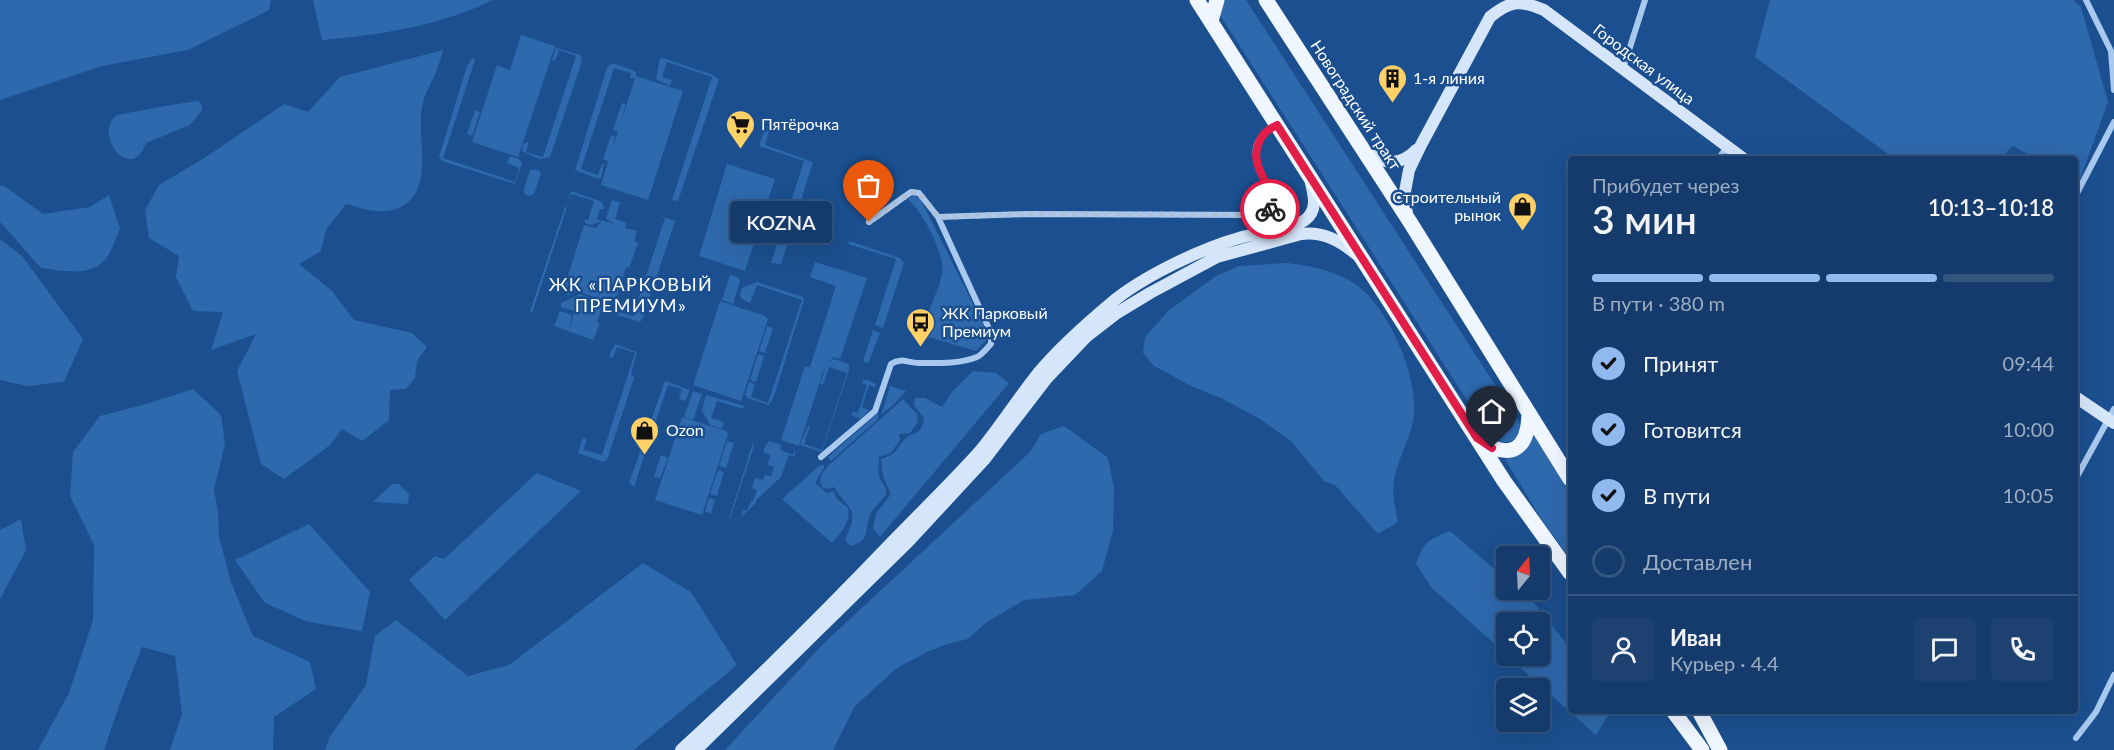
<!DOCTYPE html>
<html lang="ru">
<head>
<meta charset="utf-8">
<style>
  body { margin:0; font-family:Lato,sans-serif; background:#1d4271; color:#f1f3f6; height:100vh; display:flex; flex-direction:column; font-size:22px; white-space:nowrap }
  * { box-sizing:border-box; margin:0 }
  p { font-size:20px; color:#9dadc1 }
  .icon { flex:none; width:33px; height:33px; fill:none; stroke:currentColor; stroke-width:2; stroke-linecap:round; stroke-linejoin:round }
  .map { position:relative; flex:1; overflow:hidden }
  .details { position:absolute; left:1568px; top:156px; width:510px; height:558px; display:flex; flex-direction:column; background:#143b6b; border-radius:6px; box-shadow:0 6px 24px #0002,0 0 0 2px #33557e }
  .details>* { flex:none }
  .needle { width:39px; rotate:18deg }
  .tools { position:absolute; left:1496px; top:546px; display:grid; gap:12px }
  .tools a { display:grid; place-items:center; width:54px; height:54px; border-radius:6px; background:#143b6b; box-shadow:0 6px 24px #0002,0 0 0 2px #33557e; font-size:30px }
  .pin { position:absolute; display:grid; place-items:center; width:51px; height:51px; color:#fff; margin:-62px -26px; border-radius:50% 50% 50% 0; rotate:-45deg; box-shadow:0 0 6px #0007 }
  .pin .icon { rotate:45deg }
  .courier { position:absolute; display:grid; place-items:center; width:60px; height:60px; margin:-30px; border:4px solid #e11d48; border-radius:50%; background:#fff; color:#222; box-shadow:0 2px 8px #0007 }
  .bubble { position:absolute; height:42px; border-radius:6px; background:#143b6b; box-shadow:0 6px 24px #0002,0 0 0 2px #33557e; font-size:20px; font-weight:600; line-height:42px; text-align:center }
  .overview em { font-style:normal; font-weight:600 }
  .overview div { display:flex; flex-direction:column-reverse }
  .overview { display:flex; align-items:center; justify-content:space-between; height:102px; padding:0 24px }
  h1 { font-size:39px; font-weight:600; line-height:45px }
  .bar { display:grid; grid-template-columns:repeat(4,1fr); gap:9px 6px; align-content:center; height:72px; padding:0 24px }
  .bar i { height:8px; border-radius:4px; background:#33557e }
  .bar .current { background:#90b9f0 }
  .bar p { grid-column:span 4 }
  .line { display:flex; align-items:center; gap:15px; padding:0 24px; border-top:2px solid #33557e }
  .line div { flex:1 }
  .round { display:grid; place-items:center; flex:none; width:63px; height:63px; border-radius:6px; background:#1d4271 }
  ol { padding:0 24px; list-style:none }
  li { display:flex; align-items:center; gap:18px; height:66px }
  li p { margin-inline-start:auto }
  li .icon { padding:6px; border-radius:50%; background:#90b9f0; color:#111; stroke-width:4 }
  li:last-child { color:#9dadc1 }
  li i { width:33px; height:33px; border:3px solid #33557e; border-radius:50% }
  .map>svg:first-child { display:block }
</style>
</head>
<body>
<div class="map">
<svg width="2114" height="750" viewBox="0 0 2114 750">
  <rect width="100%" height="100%" fill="#1b4f8f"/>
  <path fill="#2e69ad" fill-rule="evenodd" d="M 0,0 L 271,0 L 269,10 L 188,50 L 102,66 L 0,100 Z
    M 313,0 L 493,0 C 439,26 381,35 322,40 Z
    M 1220,0 L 1246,0 L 1519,422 C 1525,443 1501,449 1488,433 L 1218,12 Z
    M 1770,0 L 2073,0 L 2081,7 L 2108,102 L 2079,182 L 2075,180 L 2074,159 L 2036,159 L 2013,146 L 1999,159 L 1895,159 L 1755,57 Z
    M 521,35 L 555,46 L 518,157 L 472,142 L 497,65 L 510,70 Z
    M 556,48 L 580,55 L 582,61 L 550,157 L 540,159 L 522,151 L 524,143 L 529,142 L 526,152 L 543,157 L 576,56 L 559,50 L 555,61 L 552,60 Z
    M 443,50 C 441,57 439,65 436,72 C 432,82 426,91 423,102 C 415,131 434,182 407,203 C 388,217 366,210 346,204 L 326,230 L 321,251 L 299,264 L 332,291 L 354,320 L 412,333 L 427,347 L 417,361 L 415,378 L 406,389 L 390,390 L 389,420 L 362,441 L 342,429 L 330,445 L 284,479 L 261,464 L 237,371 L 256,334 L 211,350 L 223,312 L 193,311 L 176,277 L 179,256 L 149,238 L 145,210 L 159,185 L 206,157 L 284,104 L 308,112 L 340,77 Z
    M 472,58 L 475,60 L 443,158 L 515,182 L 519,168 L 507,163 L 510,156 L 519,159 L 522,163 L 515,184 L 442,161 L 439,157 L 467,66 Z
    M 663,58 L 713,75 L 719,79 L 678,201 L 672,200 L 712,77 L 667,62 L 662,77 L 672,80 L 670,86 L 656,79 L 660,59 Z
    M 614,64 L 633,70 L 636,72 L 636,76 L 683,91 L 648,200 L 601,185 L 608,161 L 603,159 L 611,135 L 615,136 L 612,149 L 618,132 L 613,130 L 622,103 L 626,104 L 620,126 L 635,78 L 630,78 L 631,73 L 614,68 L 581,169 L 598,175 L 602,164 L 604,164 L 601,178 L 596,178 L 575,170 L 606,71 L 609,65 Z
    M 198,101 L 202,105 L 202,110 L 190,125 L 146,143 C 131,185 92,134 117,115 L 170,105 Z
    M 475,110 L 480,112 L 472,136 L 467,134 Z
    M 766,125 L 770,127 L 765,145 L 813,162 L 781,264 L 771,263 L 804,161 L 759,146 Z
    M 727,164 L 775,179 L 745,271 L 699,256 Z
    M 535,169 L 539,171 L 541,174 L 534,194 L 528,196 L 524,193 L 524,189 L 530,170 Z
    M 3,185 L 43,214 L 90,207 L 109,195 L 120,229 C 116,238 113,247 108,256 C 94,278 62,271 41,268 L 0,222 L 0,186 Z
    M 571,191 L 602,202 L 604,209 L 600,209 L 597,219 L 601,221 L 592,225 L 585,223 L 585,219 L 588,220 L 594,201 L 571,194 L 567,205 Z
    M 912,196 L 919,197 L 922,202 L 986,330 L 986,340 L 976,351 L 932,338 L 922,337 C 924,316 937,296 942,275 C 946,255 922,211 908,199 Z
    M 612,200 L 675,221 L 643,318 L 640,322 L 614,314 L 612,312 L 614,304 L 577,291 L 568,295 L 564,288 L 584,225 L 596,228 L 602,220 L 617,225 L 606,219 ZM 620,203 L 665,218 L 633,316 L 616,311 L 619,299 L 616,298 L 626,267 L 629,268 L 638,243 L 634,241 L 637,231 L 625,228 L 627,223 L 615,219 Z
    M 565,207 L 567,207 L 532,313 L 530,311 Z
    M 0,239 L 22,256 L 83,339 L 64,382 L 27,386 L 0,380 Z
    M 849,241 L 900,258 L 904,263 L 883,328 L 875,325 L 896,259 L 848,244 Z
    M 815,262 L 867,278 L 840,359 L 834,357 L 826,364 L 834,359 L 849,364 L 849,370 L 822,452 L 800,445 L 808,426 L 810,426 L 804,444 L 822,450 L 847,373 L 829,367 L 823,385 L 820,383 L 826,367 L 823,372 L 799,446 L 781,440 L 805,366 L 810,367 L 836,286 L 810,277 Z
    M 1286,263 C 1309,265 1332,270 1352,282 C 1387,303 1418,375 1414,415 C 1411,437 1399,456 1395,476 C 1391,492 1395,507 1398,522 L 1378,534 L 1335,485 L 1324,481 L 1292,442 L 1260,419 L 1221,398 L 1193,387 L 1154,366 L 1143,353 L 1145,337 L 1168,311 L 1216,276 L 1239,266 Z
    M 730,275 L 738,277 L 740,281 L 733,304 L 722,300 Z
    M 757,282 L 803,297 L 804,300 L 774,396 L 769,405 L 747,398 L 745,395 L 749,382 L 755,384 L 751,397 L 768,403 L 802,300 L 757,285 L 750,303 L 742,299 L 740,295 L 742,288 Z
    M 580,294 L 606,302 L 610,306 L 608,313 L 601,311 L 597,322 L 600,324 L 593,340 L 554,326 L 560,311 L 572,315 L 569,329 L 575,311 L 561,307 L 561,303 Z
    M 720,301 L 765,316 L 768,319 L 741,401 L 693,385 Z
    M 767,326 L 773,328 L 765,353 L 759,351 Z
    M 873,330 L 880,333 L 868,363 L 863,361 Z
    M 615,344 L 637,352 L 631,373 L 634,378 L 607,460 L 603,462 L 578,453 L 583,437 L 587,439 L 583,450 L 602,455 L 635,353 L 617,347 L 613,358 L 609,356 Z
    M 758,354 L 764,356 L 756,382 L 750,380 Z
    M 973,371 L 996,373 L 1009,383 L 880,537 L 873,528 L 876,514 L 891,494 L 883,477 L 881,459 C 901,453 895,448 906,438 C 916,430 922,435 924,418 L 914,405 L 915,398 L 925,398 L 942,407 L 952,392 Z
    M 863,380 L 868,380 L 876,384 L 875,387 L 869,385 L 862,407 L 869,410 L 861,419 L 851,415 L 853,412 L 858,413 L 867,385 L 862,383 Z
    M 665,381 L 690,390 L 685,401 L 679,399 L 682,389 L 668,385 L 634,487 L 629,483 Z
    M 890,386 L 906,391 L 894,404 L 881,415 Z
    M 193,389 L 221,415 L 225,444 L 214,490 L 218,512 L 219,537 L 231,582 L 253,636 L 310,662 L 316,689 L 274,717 L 273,750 L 170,750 L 182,714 L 175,656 L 142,647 L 120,703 L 104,750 L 38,750 L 69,693 L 93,620 L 94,545 L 70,496 L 73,452 L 100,416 L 143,405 Z
    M 693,391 L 702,394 L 693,420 L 684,417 Z
    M 706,395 L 744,406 L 743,409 L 717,401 L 711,418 L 724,422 L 722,429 L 710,425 L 702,410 Z
    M 903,399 L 917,414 L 918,422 L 910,433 L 899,434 L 900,440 L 891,453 L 879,457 C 879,463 878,471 879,476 C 880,482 888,487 886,494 C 883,501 874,506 871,513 C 863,528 873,541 850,546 L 845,540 C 860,506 850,513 834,487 L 829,489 L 823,488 C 816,479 824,472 829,465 Z
    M 878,413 L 878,419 L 831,461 L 828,457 Z
    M 682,417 L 726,431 L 728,434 L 702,515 L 655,500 Z
    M 1064,426 L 1108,458 L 1114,489 L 1113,531 L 1102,571 L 1075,595 L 1024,600 L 987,622 L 968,639 L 947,644 L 929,651 L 897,668 L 855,706 L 833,750 L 725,750 L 823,644 L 1030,452 L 1041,434 Z
    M 1534,434 L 1570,493 L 1570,559 L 1540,517 L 1505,459 C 1521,454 1527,449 1534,434 Z
    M 727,441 L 734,443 L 726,468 L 719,466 Z
    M 769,441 L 781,445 L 780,450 L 793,455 L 795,449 L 795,457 L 789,455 L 781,477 L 756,500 L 756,503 L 741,517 L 743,510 L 747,511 L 751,501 L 753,501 L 757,490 L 752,488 L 755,478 L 763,480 L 765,475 L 771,476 L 774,467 L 767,465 L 771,455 L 764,452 L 764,448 Z
    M 753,443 L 754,446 L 730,518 L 705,512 L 709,498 L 715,500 L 711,513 L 729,518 Z
    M 661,455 L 668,458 L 660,478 L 654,477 Z
    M 824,465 L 824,468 L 815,483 L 827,493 L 834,491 L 836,498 L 848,508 C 851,522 841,533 832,543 L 782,499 L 819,466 Z
    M 718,470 L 724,472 L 717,496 L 710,494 Z
    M 537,473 L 581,491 L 445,620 L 409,580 L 435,556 L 444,559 Z
    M 392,484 L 399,484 L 409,494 L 408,504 L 373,502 Z
    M 21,519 L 26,550 L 0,599 L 0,530 Z
    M 309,524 L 370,592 L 362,631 L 308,622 L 265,603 L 235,560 Z
    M 1450,531 L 1506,579 L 1506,590 L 1518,590 L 1534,603 L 1570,648 L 1570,711 L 1611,711 L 1596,735 L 1507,656 L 1539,656 L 1539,622 L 1506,622 L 1506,654 L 1432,588 L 1416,564 C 1423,542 1429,539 1450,531 Z
    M 643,563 L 691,592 L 737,665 L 634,750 L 325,750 L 329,738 L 366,685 L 375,636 L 396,620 L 468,676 L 509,665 Z"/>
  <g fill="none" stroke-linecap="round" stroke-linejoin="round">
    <path stroke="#a9c9ee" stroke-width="6" d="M 2086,0 L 2111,51 L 2114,90
      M 1623,69 L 1645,0
      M 1718,159 L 1727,147
      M 2074,199 L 2114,122
      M 938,217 L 1028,214 L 1264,215 C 1289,190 1224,152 1277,125
      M 821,457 L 875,411 L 891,364 C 902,357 907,363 919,363 C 937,363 960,364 977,357 C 982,355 987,348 991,344 L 991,333 L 938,217 L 919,193 L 911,192 L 869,222
      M 2074,482 L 2114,409
      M 2076,738 L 2096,712 L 2114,675"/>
    <path stroke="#d6e6fa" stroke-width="12" d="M 1366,151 C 1383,164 1400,167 1416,150
      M 1407,213 L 1404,197 L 1409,170 L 1421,145 L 1490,17 C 1511,0 1520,0 1544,10 L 1744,159
      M 2074,396 L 2114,423
      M 681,750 C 754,683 825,612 894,540 C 922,511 952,482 979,452 C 1000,427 1018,398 1039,372 C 1060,347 1086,324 1111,303 C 1142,277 1200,249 1239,238 C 1258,232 1289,231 1305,220 C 1318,210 1314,196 1311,183
      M 696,750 L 909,541 L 984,460 L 1047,378 L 1086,337 L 1117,313 L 1150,293 L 1217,257 L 1301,234 C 1323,231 1340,241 1356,254"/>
    <path stroke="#f0f6ff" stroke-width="15" d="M 1197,0 L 1504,481 L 1570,573
      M 1266,0 L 1410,222 L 1570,479
      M 1211,21 L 1217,0
      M 1479,440 C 1511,461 1528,450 1529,413
      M 1673,711 L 1702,750
      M 1699,711 L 1720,750"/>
  </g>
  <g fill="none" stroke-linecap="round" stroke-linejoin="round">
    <path stroke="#afc1d8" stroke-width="6" stroke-dasharray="0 10.8" d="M 869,222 L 911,192 L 919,193 L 938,217 L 1028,214 L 1264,215 L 1270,209"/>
    <path stroke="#e11d48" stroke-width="8" d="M 1270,209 C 1277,186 1249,170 1258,145 C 1261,135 1267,130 1277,125 L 1477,438 L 1492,448"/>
  </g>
  <defs>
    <symbol id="building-pin" viewBox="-11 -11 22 30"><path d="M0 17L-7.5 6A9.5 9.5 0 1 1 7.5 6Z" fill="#ffd166" stroke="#1b4f8f"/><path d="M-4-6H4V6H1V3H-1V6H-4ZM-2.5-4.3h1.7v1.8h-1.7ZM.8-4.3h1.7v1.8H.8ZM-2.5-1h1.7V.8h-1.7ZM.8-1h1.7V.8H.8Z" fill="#111"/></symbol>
    <symbol id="supermarket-pin" viewBox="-11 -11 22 30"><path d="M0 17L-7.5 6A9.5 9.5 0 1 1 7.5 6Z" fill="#ffd166" stroke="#1b4f8f"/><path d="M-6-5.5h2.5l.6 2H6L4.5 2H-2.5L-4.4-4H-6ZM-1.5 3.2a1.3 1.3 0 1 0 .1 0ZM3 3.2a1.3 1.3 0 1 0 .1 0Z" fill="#111"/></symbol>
    <symbol id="shop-pin" viewBox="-11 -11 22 30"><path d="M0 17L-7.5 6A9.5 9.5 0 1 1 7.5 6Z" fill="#ffd166" stroke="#1b4f8f"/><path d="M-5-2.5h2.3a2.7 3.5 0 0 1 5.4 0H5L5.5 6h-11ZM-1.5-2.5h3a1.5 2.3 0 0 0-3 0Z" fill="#111"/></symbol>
    <symbol id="bus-pin" viewBox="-11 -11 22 30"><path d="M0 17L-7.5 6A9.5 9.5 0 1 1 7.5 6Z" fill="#ffd166" stroke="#1b4f8f"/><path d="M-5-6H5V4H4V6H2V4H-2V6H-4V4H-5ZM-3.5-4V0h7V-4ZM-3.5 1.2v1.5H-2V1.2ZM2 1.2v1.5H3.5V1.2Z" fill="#111"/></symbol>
  </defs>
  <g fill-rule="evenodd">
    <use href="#building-pin" x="1376" y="62" width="33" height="45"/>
    <use href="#supermarket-pin" x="724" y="108" width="33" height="45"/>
    <use href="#shop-pin" x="1506" y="190" width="33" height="45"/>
    <use href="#bus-pin" x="904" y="306" width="33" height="45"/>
    <use href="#shop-pin" x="628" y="414" width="33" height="45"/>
  </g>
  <g text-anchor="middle" stroke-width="5" stroke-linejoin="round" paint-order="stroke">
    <g font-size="16" fill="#fff" stroke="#1b4f8f">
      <text transform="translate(1644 64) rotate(37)" y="6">Городская улица</text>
      <text transform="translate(1356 105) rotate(57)" y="6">Новоградский тракт</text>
    </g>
    <g font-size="16" fill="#fff" stroke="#1b4f8f" text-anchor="start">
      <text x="1413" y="84">1-я линия</text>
      <text x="761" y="130">Пятёрочка</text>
      <text x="1501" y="203" text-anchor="end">Строительный<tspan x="1501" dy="18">рынок</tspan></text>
      <text x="942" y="319">ЖК Парковый<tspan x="942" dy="18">Премиум</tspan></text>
      <text x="666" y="436">Ozon</text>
    </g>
    <g font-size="18" letter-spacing="1.5" fill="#fff" stroke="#1b4f8f">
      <text x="631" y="291">ЖК «ПАРКОВЫЙ<tspan x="631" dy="21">ПРЕМИУМ»</tspan></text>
    </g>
  </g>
</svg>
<div class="tools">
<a><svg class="needle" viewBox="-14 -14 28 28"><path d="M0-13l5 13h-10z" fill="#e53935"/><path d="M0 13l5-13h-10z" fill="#9dadc1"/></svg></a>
<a><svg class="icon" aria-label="locate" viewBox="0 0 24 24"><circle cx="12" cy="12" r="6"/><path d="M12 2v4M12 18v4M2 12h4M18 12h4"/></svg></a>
<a><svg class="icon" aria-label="layers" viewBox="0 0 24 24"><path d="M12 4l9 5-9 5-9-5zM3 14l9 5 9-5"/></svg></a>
</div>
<div class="pin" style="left:869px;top:222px;background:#ea580c"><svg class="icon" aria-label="bag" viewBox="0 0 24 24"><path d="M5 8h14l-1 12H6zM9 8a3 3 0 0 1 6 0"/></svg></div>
<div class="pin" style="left:1492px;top:448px;background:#1f2937"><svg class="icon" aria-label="home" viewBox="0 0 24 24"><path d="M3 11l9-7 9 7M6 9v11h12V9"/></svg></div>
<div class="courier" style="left:1270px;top:209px"><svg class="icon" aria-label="bike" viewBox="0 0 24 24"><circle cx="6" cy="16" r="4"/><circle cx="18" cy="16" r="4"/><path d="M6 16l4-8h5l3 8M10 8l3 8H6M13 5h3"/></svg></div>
<div class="bubble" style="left:730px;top:201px;width:102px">KOZNA</div>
<section class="details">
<div class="overview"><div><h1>3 мин</h1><p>Прибудет через</p></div><em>10:13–10:18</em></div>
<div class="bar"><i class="current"></i><i class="current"></i><i class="current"></i><i></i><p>В пути · 380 m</p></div>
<ol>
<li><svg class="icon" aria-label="check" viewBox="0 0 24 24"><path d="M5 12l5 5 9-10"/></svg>Принят<p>09:44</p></li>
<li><svg class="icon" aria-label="check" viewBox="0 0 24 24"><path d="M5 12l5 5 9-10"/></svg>Готовится<p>10:00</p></li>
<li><svg class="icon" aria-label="check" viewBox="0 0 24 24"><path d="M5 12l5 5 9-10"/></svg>В пути<p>10:05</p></li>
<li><i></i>Доставлен</li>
</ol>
<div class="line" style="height:108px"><a class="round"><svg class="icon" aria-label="person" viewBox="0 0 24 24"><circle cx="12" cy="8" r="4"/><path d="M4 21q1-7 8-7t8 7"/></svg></a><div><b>Иван</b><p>Курьер · 4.4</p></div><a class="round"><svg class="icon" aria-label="chat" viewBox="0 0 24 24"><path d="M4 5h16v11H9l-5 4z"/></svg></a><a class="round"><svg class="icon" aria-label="phone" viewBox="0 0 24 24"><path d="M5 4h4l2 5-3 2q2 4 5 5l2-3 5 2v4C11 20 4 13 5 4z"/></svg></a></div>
</section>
</div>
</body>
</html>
